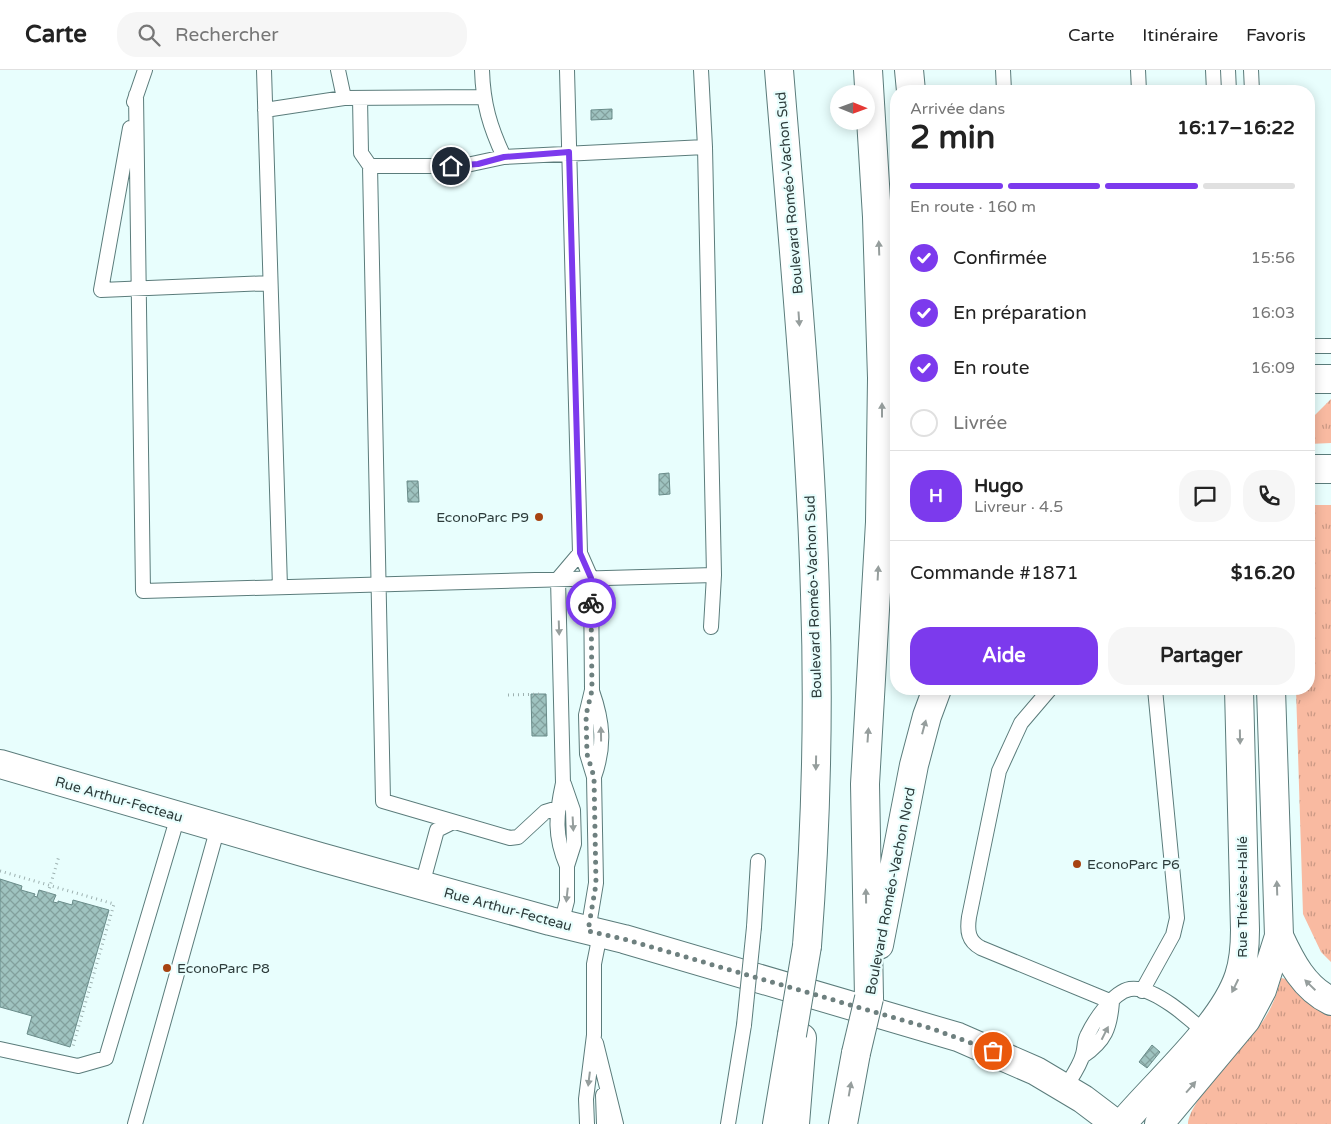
<!DOCTYPE html>
<html lang="fr">
<head>
<meta charset="utf-8">
<style>
  body { margin:0; font-family:"Varela Round",sans-serif; background:#f6f6f6; color:#222; height:100vh; display:flex; flex-direction:column; font-size:19px; white-space:nowrap }
  * { box-sizing:border-box; margin:0 }
  p { font-size:16px; color:#767676 }
  .icon { flex:none; width:28px; height:28px; fill:none; stroke:currentColor; stroke-width:2; stroke-linecap:round; stroke-linejoin:round }
  .map { position:relative; flex:1; overflow:hidden }
  .side { position:absolute; left:890px; top:15px; width:425px; height:610px; display:flex; flex-direction:column; background:#fff; border-radius:20px; box-shadow:0 2px 12px #0003 }
  .side>* { flex:none }
  .needle { width:32px; rotate:91deg }
  .buttons { position:absolute; left:830px; top:15px; display:grid; gap:10px }
  .buttons a { display:grid; place-items:center; width:45px; height:45px; border-radius:50%; background:#fff; box-shadow:0 2px 12px #0003; font-size:25px }
  .pin { position:absolute; display:grid; place-items:center; width:42px; height:42px; color:#fff; margin:-21px; border:2px solid #fff; border-radius:50%; box-shadow:0 1px 5px #0007 }
  .courier { position:absolute; display:grid; place-items:center; width:50px; height:50px; margin:-25px; border:4px solid #7c3aed; border-radius:50%; background:#fff; color:#222; box-shadow:0 1px 6px #0007 }
  .summary em { font-style:normal; font-weight:800 }
  .summary div { display:flex; flex-direction:column-reverse }
  .summary { display:flex; align-items:center; justify-content:space-between; height:85px; padding:0 20px }
  h1 { font-size:32px; font-weight:800; line-height:38px }
  .bar { display:grid; grid-template-columns:repeat(4,1fr); gap:8px 5px; align-content:center; height:60px; padding:0 20px }
  .bar i { height:6px; border-radius:4px; background:#e0e0e0 }
  .bar .selected { background:#7c3aed }
  .bar p { grid-column:span 4 }
  .line { display:flex; align-items:center; gap:12px; padding:0 20px; border-top:1px solid #e0e0e0 }
  .line div { flex:1 }
  .round { display:grid; place-items:center; flex:none; width:52px; height:52px; border-radius:20px; background:#f6f6f6 }
  ol { padding:0 20px; list-style:none }
  li { display:flex; align-items:center; gap:15px; height:55px }
  li p { margin-inline-start:auto }
  li .icon { padding:5px; border-radius:50%; background:#7c3aed; color:#fff; stroke-width:4 }
  li:last-child { color:#767676 }
  li i { width:28px; height:28px; border:2px solid #e0e0e0; border-radius:50% }
  .action { display:flex; gap:10px; margin-top:auto; padding:10px 20px }
  .action a { flex:1; height:58px; border-radius:20px; background:#7c3aed; color:#fff; font-size:20px; font-weight:800; line-height:58px; text-align:center }
  .action a+a { background:#f6f6f6; color:#222 }
  header { display:flex; align-items:center; gap:30px; box-sizing:border-box; height:70px; padding:0 25px; background:#fff; border-bottom:1px solid #e0e0e0 }
  header strong { font-size:24px }
  nav { display:flex; gap:28px; margin-inline-start:auto; font-size:18px }
  .search { width:350px; height:45px; background:#f6f6f6; display:flex; align-items:center; gap:12px; box-sizing:border-box; padding:0 18px; border-radius:20px; color:#767676; font-size:19px }
  .map>svg:first-child { display:block }
</style>
</head>
<body>
<header>
<strong>Carte</strong>
<div class="search"><svg class="icon" aria-label="search" viewBox="0 0 24 24"><circle cx="10" cy="10" r="6"/><path d="M15 15l6 6"/></svg>Rechercher</div>
<nav><a>Carte</a><a>Itinéraire</a><a>Favoris</a></nav>
</header>
<div class="map">
<svg width="1331" height="1054" viewBox="0 0 1331 1054">
  <defs>
    <pattern id="grass-tufts" width="24" height="20" patternUnits="userSpaceOnUse" patternTransform="scale(1.25)"><rect width="24" height="20" fill="#f9baa1"/><path d="M3 7l-1-3M5 7V3M7 7l1-3M15 17l-1-3M17 17v-4M19 17l1-3" fill="none" stroke="#ca9884"/></pattern>
    <pattern id="building-cross-hatch" width="8" height="8" patternUnits="userSpaceOnUse" patternTransform="scale(1.25)"><rect width="8" height="8" fill="#9fc3c0"/><path d="M0 0l8 8M0 8l8-8" fill="none" stroke="#82a09d"/></pattern>
  </defs>
  <rect width="100%" height="100%" fill="#e8fefd"/>
  <path fill="url(#grass-tufts)" d="M 1331,329 L 1331,373 L 1309,374 L 1309,351 Z
    M 1309,435 L 1331,435 L 1331,892 L 1321,882 L 1303,844 L 1296,619 L 1309,619 Z
    M 1281,908 L 1287,909 L 1331,945 L 1331,1054 L 1188,1054 C 1190,1028 1246,975 1263,951 C 1272,938 1277,924 1281,908 Z"/>
  <path fill="url(#building-cross-hatch)" stroke="#698b89" d="M 612,39 L 612,49 L 591,50 L 591,40 Z
    M 669,403 L 670,424 L 659,425 L 659,404 Z
    M 407,411 L 418,411 L 419,432 L 408,432 Z
    M 531,624 L 546,624 L 547,666 L 532,666 Z
    M 0,809 L 22,816 L 21,820 L 35,824 L 34,826 L 37,827 L 39,820 L 56,825 L 53,832 L 58,833 L 58,831 L 72,835 L 73,830 L 109,840 L 70,977 L 27,964 L 32,946 L 0,937 Z
    M 1152,975 L 1160,982 L 1147,998 L 1139,992 Z"/>
  <g fill="none" stroke-linecap="round" stroke-linejoin="round">
    <defs>
      <path id="lane" d="M 264,0 L 280,517
        M 338,0 L 344,28
        M 482,0 C 483,34 490,57 504,87
        M 567,0 L 580,483 L 591,508 L 592,620 L 586,645 L 587,684 L 594,707 L 596,813 L 588,861
        M 701,0 L 705,77 L 714,505 L 711,557
        M 1003,0 L 1004,21
        M 1138,0 L 1139,21
        M 1213,0 L 1214,21
        M 1228,0 L 1229,21
        M 1251,0 L 1252,21
        M 136,25 L 143,521 L 714,505
        M 360,28 L 361,83 L 370,96 L 383,731 L 510,768 L 518,767 L 545,742 L 558,738
        M 134,32 L 145,0
        M 265,40 L 344,28 L 483,27
        M 130,58 L 101,220 L 270,213
        M 370,96 L 462,96 L 504,87 L 705,77
        M 1309,276 L 1331,276
        M 1050,619 L 1021,653 L 999,701 L 969,847 C 967,861 968,871 981,878 L 1112,932
        M 592,621 C 603,652 605,676 594,707
        M 567,796 C 554,766 556,745 563,713 L 558,509 L 580,483
        M 422,815 L 437,760 L 453,752
        M 561,854 L 567,831 L 567,796 L 574,774 L 573,740 L 564,714
        M 754,857 L 758,791
        M 1142,921 L 1173,865 L 1177,848 L 1155,619
        M 596,973 L 616,1054
        M 0,979 L 78,996 L 106,988 L 178,746
        M 1083,986 C 1105,971 1110,958 1112,932
        M 1065,1018 C 1071,1008 1080,996 1083,984 C 1085,978 1084,972 1087,966 C 1094,951 1113,922 1130,919 C 1153,915 1192,950 1207,965
        M 603,1025 L 604,1054
        M 135,1054 L 218,757
        M 587,1054 L 586,1029 L 594,965 L 594,894 L 600,864
        M 728,1054 L 744,955"/>
      <path id="street" d="M 1122,1054 C 1156,1013 1223,955 1239,906 C 1244,891 1245,876 1245,860 L 1239,619
        M 1159,1054 L 1246,950 L 1262,920 L 1279,866 L 1271,619"/>
      <path id="secondary" d="M 779,0 C 793,174 810,349 815,524 C 819,641 816,759 807,876
        M 868,0 L 877,147 L 882,308 L 880,452 L 865,714 L 869,928
        M 909,0 L 911,21
        M 1309,309 L 1331,309
        M 1309,399 L 1331,399
        M 0,694 L 320,787 L 550,851 L 624,869 L 958,967 L 1036,1001 L 1083,1029 L 1116,1054
        M 1279,866 C 1291,892 1304,918 1331,931
        M 879,875 L 914,695 L 927,646 L 937,619
        M 795,1054 L 802,968
        M 843,1054 L 856,983"/>
      <path id="highway" d="M 777,1054 L 792,965"/>
    </defs>
    <use href="#lane" stroke="#5b7c7b" stroke-width="16"/>
    <use href="#street" stroke="#5b7c7b" stroke-width="30"/>
    <use href="#secondary" stroke="#5b7c7b" stroke-width="30"/>
    <use href="#highway" stroke="#5b7c7b" stroke-width="30"/>
    <path stroke="#9db1b0" stroke-width="3" stroke-dasharray="1 4" stroke-linecap="butt" d="M 508,625 L 543,624
      M 0,801 L 114,834 L 73,976
      M 48,823 L 59,786"/>
    <use href="#lane" stroke="#fff" stroke-width="14"/>
    <use href="#street" stroke="#fff" stroke-width="28"/>
    <use href="#secondary" stroke="#fff" stroke-width="28"/>
    <use href="#highway" stroke="#fff" stroke-width="28"/>
    <defs>
      <path id="lane-bridge" d="M 744,955 L 754,857"/>
      <path id="secondary-bridge" d="M 856,983 L 869,928"/>
      <path id="highway-bridge" d="M 792,965 L 807,876"/>
    </defs>
    <use href="#lane-bridge" stroke="#5b7c7b" stroke-width="16" stroke-linecap="butt"/>
    <use href="#secondary-bridge" stroke="#5b7c7b" stroke-width="30" stroke-linecap="butt"/>
    <use href="#highway-bridge" stroke="#5b7c7b" stroke-width="30" stroke-linecap="butt"/>
    <use href="#lane-bridge" stroke="#fff" stroke-width="14"/>
    <use href="#secondary-bridge" stroke="#fff" stroke-width="28"/>
    <use href="#highway-bridge" stroke="#fff" stroke-width="28"/>
  </g>
  <defs><path id="oneway-solid" d="M-6-.8H1V-3.2L6.5 0L1 3.2V.8H-6Z" transform="scale(1.25)"/></defs>
  <g fill="#969e9d">
    <use href="#oneway-solid" transform="translate(879 178) rotate(-92)"/>
    <use href="#oneway-solid" transform="translate(799 249) rotate(86)"/>
    <use href="#oneway-solid" transform="translate(882 340) rotate(-90)"/>
    <use href="#oneway-solid" transform="translate(878 503) rotate(-87)"/>
    <use href="#oneway-solid" transform="translate(559 558) rotate(88)"/>
    <use href="#oneway-solid" transform="translate(924 657) rotate(-75)"/>
    <use href="#oneway-solid" transform="translate(601 664) rotate(-91)"/>
    <use href="#oneway-solid" transform="translate(868 665) rotate(-86)"/>
    <use href="#oneway-solid" transform="translate(1240 667) rotate(89)"/>
    <use href="#oneway-solid" transform="translate(816 693) rotate(91)"/>
    <use href="#oneway-solid" transform="translate(573 754) rotate(87)"/>
    <use href="#oneway-solid" transform="translate(1277 818) rotate(-92)"/>
    <use href="#oneway-solid" transform="translate(567 825) rotate(96)"/>
    <use href="#oneway-solid" transform="translate(866 826) rotate(-91)"/>
    <use href="#oneway-solid" transform="translate(1310 915) rotate(-136)"/>
    <use href="#oneway-solid" transform="translate(1235 916) rotate(116)"/>
    <use href="#oneway-solid" transform="translate(1105 963) rotate(-63)"/>
    <use href="#oneway-solid" transform="translate(589 1009) rotate(97)"/>
    <use href="#oneway-solid" transform="translate(1191 1017) rotate(-49)"/>
    <use href="#oneway-solid" transform="translate(850 1019) rotate(-80)"/>
  </g>
  <g fill="none" stroke-linecap="round" stroke-linejoin="round">
    <path stroke="#6e807f" stroke-width="5" stroke-dasharray="0 9" d="M 591,533 L 592,620 L 586,645 L 587,684 L 594,707 L 596,814 L 588,861 L 624,869 L 933,959 L 993,981"/>
    <path stroke="#7c3aed" stroke-width="6" d="M 451,96 L 478,94 L 504,87 L 569,82 L 580,483 L 591,508 L 591,533"/>
  </g>
  <g fill="#a74311" stroke="#e8fefd" stroke-width="2">
    <circle cx="539" cy="447" r="5"/>
    <circle cx="1077" cy="794" r="5"/>
    <circle cx="167" cy="898" r="5"/>
  </g>
  <g text-anchor="middle" stroke-width="4.5" stroke-linejoin="round" paint-order="stroke">
    <g font-size="14" fill="#2d3c3b" stroke="#e8fefd">
      <text transform="translate(789 123) rotate(-95)" y="5">Boulevard Roméo-Vachon Sud</text>
      <text transform="translate(813 527) rotate(-92)" y="5">Boulevard Roméo-Vachon Sud</text>
      <text transform="translate(119 729) rotate(16)" y="5">Rue Arthur-Fecteau</text>
      <text transform="translate(890 821) rotate(-79)" y="5">Boulevard Roméo-Vachon Nord</text>
      <text transform="translate(1242 827) rotate(-90)" y="5">Rue Thérèse-Hallé</text>
      <text transform="translate(508 839) rotate(15)" y="5">Rue Arthur-Fecteau</text>
    </g>
    <g font-size="14" fill="#2d3c3b" stroke="#e8fefd" text-anchor="start">
      <text x="529" y="452" text-anchor="end">EconoParc P9</text>
      <text x="1087" y="799">EconoParc P6</text>
      <text x="177" y="903">EconoParc P8</text>
    </g>
  </g>
</svg>
<div class="buttons">
<a><svg class="needle" viewBox="-14 -14 28 28"><path d="M0-13l5 13h-10z" fill="#e53935"/><path d="M0 13l5-13h-10z" fill="#767676"/></svg></a>
</div>
<div class="pin" style="left:993px;top:981px;background:#ea580c"><svg class="icon" aria-label="bag" viewBox="0 0 24 24"><path d="M5 8h14l-1 12H6zM9 8a3 3 0 0 1 6 0"/></svg></div>
<div class="pin" style="left:451px;top:96px;background:#1f2937"><svg class="icon" aria-label="home" viewBox="0 0 24 24"><path d="M3 11l9-7 9 7M6 9v11h12V9"/></svg></div>
<div class="courier" style="left:591px;top:533px"><svg class="icon" aria-label="bike" viewBox="0 0 24 24"><circle cx="6" cy="16" r="4"/><circle cx="18" cy="16" r="4"/><path d="M6 16l4-8h5l3 8M10 8l3 8H6M13 5h3"/></svg></div>
<section class="side">
<div class="summary"><div><h1>2 min</h1><p>Arrivée dans</p></div><em>16:17–16:22</em></div>
<div class="bar"><i class="selected"></i><i class="selected"></i><i class="selected"></i><i></i><p>En route · 160 m</p></div>
<ol>
<li><svg class="icon" aria-label="check" viewBox="0 0 24 24"><path d="M5 12l5 5 9-10"/></svg>Confirmée<p>15:56</p></li>
<li><svg class="icon" aria-label="check" viewBox="0 0 24 24"><path d="M5 12l5 5 9-10"/></svg>En préparation<p>16:03</p></li>
<li><svg class="icon" aria-label="check" viewBox="0 0 24 24"><path d="M5 12l5 5 9-10"/></svg>En route<p>16:09</p></li>
<li><i></i>Livrée</li>
</ol>
<div class="line" style="height:90px"><b class="round" style="background:#7c3aed;color:#fff">H</b><div><b>Hugo</b><p>Livreur · 4.5</p></div><a class="round"><svg class="icon" aria-label="chat" viewBox="0 0 24 24"><path d="M4 5h16v11H9l-5 4z"/></svg></a><a class="round"><svg class="icon" aria-label="phone" viewBox="0 0 24 24"><path d="M5 4h4l2 5-3 2q2 4 5 5l2-3 5 2v4C11 20 4 13 5 4z"/></svg></a></div>
<div class="line" style="height:65px"><div>Commande #1871</div><b>$16.20</b></div>
<div class="action"><a>Aide</a><a>Partager</a></div>
</section>
</div>
</body>
</html>
